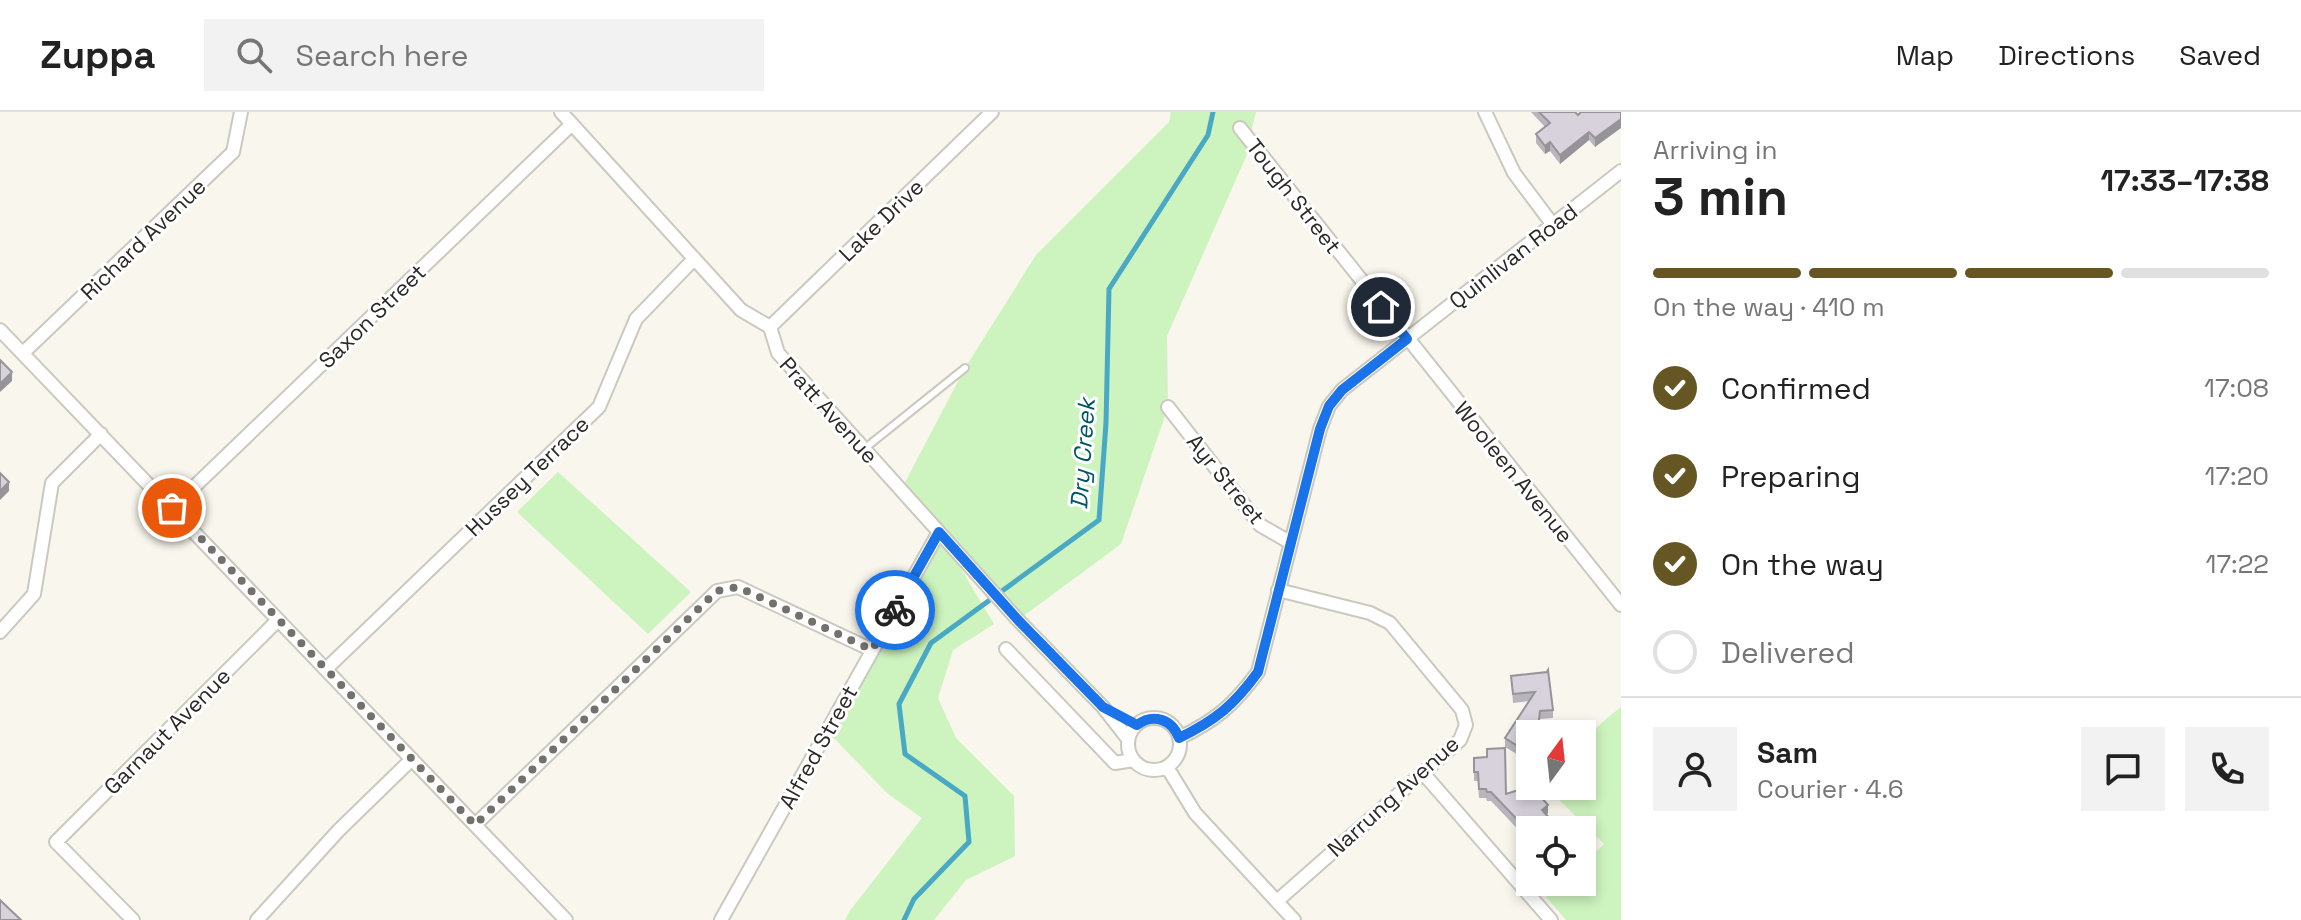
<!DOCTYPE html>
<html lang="en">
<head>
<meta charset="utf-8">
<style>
  body { margin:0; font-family:"Space Grotesk",sans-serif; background:#f2f2f2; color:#222; height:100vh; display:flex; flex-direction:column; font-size:30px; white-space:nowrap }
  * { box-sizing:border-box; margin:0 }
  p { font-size:26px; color:#767676 }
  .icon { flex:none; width:44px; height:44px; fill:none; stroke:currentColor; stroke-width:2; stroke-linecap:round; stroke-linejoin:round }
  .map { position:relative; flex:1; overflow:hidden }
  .panel { display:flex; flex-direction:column; background:#fff; width:680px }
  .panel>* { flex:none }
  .needle { width:52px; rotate:15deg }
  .buttons { position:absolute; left:1516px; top:608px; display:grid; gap:16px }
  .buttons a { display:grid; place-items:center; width:80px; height:80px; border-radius:0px; background:#fff; box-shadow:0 4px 12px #0003; font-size:40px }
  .pin { position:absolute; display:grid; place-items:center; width:68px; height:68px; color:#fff; margin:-34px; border:4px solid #fff; border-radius:50%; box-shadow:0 2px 8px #0007 }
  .courier { position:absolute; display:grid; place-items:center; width:80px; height:80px; margin:-40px; border:6px solid #1a73e8; border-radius:50%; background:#fff; color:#222; box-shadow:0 2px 10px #0007 }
  .head em { font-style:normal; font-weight:700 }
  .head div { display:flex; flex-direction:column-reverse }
  .head { display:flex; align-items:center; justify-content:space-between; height:136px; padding:0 32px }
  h1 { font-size:52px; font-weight:700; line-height:60px }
  .bar { display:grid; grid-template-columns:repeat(4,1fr); gap:12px 8px; align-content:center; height:96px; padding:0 32px }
  .bar i { height:10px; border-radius:6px; background:#e0e0e0 }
  .bar .selected { background:#665623 }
  .bar p { grid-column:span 4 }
  .line { display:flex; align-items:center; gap:20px; padding:0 32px; border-top:2px solid #e0e0e0 }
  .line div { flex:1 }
  .round { display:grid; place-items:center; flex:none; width:84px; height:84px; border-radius:0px; background:#f2f2f2 }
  ol { padding:0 32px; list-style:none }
  li { display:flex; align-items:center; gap:24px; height:88px }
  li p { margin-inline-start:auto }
  li .icon { padding:8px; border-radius:50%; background:#665623; color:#fff; stroke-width:4 }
  li:last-child { color:#767676 }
  li i { width:44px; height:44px; border:4px solid #e0e0e0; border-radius:50% }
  header { display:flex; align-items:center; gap:48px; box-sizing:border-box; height:112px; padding:0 40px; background:#fff; border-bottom:2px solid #e0e0e0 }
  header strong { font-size:38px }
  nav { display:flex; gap:44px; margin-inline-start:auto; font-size:28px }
  .search { width:560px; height:72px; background:#f2f2f2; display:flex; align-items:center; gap:20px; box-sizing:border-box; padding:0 28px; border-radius:0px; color:#767676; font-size:30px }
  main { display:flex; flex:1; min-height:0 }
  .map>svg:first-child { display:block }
</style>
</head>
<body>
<header>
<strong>Zuppa</strong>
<div class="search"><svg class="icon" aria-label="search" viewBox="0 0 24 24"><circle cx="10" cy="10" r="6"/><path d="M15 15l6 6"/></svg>Search here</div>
<nav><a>Map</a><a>Directions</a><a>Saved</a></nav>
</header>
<main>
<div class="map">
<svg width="1621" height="808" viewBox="0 0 1621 808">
  <rect width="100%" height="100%" fill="#f9f6ed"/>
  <path fill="#cdf3be" d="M 1171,0 L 1256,0 L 1249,28 L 1252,31 L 1167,224 L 1168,295 L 1121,432 L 1018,508 L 942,425 L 994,512 L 953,538 L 938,586 L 956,626 L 1014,684 L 1015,744 L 966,768 L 934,808 L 845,808 L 849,800 L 922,706 L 888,682 L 827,619 L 938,420 L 901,378 L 965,256 L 1036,143 L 1169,10 Z
    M 558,360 L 691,480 L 648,522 L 517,400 Z
    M 1621,595 L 1621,808 L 1566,808 L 1546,785 L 1563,770 L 1582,770 L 1582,753 L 1604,732 L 1553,682 L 1558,674 L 1582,674 C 1582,625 1583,626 1621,595 Z"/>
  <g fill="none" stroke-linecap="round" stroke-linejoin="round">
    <path stroke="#49a8c4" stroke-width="5" d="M 904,808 L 914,787 L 969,730 L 965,684 L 905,642 L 899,592 L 931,531 L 1099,408 L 1106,311 L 1109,177 L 1208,23 L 1213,0"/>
    <defs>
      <path id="lane" d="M 864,337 L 965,256"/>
      <path id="street" d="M 561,0 L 741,198 L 770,215 L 778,241 L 1018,508 L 1103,595 L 1128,627
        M 1485,0 L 1514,61 L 1553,113
        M 1240,16 L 1621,493
        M 770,215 L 992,0
        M 0,218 L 566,808
        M 23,241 L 233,40 L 241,0
        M 1168,295 L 1260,413 L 1291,431
        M 172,396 L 572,12
        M 0,520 L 34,482 L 52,371 L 101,322
        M 1006,537 L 1115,651 L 1133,648
        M 326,557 L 599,295 L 636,207 L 694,147
        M1128 632a26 26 0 1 1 52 0a26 26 0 1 1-52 0Z
        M 1179,626 C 1215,609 1234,593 1258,560 L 1320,317 L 1329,294 L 1342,278 L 1621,59
        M 1167,655 L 1195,701 L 1294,808
        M 1423,661 L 1551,808
        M 475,713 L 717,479 L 738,475 L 872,538
        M 1277,789 L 1460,628 L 1466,613 L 1462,598 L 1390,511 L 1370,501 L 1278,478
        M 133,808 L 56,730 L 278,508
        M 257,808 L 339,718 L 412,647
        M 721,808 L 939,420"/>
    </defs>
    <use href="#lane" stroke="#cbc9bf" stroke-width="10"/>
    <use href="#street" stroke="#cbc9bf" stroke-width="16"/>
    <use href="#lane" stroke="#fff" stroke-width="6"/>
    <use href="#street" stroke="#fff" stroke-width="12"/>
  </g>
  <path fill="#b9b5bc" d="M 1531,0 L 1575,0 L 1578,3 L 1621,0 L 1595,35 L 1589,28 L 1560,52 L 1550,39 L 1545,42 L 1536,31 L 1536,22 L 1545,15 Z
    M 1547,560 L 1553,598 L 1553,606 L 1540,607 L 1539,617 L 1530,622 L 1530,650 L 1505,635 L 1505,626 L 1529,589 L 1513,591 L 1511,564 Z
    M 1474,646 L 1506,682 L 1548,701 L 1530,718 L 1530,730 L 1491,689 L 1487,689 L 1486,686 L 1479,686 L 1478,669 L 1474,669 Z"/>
  <path fill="#969399" d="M 1621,7 L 1621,16 L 1595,35 L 1595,26 Z
    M 1589,20 L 1589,28 L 1560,52 L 1560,43 Z
    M 1550,30 L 1550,39 L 1545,42 L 1545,34 Z
    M 12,260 L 12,269 L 0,280 L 0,272 Z
    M 9,370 L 9,379 L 0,388 L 0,379 Z
    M 1548,693 L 1548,701 L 1542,706 L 1542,698 Z"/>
  <path fill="#d7d2db" stroke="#969399" stroke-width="2" d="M 1539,0 L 1575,0 L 1578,3 L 1581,0 L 1621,0 L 1621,7 L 1595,26 L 1589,20 L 1560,43 L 1550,30 L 1545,34 L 1536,22 L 1550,11 Z
    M 0,248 L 12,260 L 0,272 Z
    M 0,361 L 9,370 L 0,379 Z
    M 1548,558 L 1553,598 L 1540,599 L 1538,616 L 1548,622 L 1530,622 L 1530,642 L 1505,626 L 1535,580 L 1513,582 L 1511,564 L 1547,560 Z
    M 1505,636 L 1506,682 L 1531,674 L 1548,693 L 1542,698 L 1560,718 L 1530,718 L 1530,721 L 1491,680 L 1487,680 L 1486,677 L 1479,677 L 1478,660 L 1474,660 L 1474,646 L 1487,645 L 1487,637 Z
    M 0,788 L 21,808 L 0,808 Z"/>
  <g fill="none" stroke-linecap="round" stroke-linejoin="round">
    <path stroke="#72716b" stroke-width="8" stroke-dasharray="0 14.4" d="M 172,396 L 475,713 L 717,479 L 738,475 L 872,538 L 895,498"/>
    <path stroke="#1a73e8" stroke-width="10" d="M 895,498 L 939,420 L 1018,508 L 1103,595 L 1137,613 C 1153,601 1172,607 1179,626 C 1216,608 1234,593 1258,560 L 1320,317 L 1329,294 L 1342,278 L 1407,227 L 1381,195"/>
  </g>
  <g text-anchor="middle" stroke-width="6" stroke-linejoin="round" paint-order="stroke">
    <g font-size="22" fill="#2a2925" stroke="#fff">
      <text transform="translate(1294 84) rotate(52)" y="8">Tough Street</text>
      <text transform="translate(881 108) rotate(-44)" y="8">Lake Drive</text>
      <text transform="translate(143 127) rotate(-44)" y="8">Richard Avenue</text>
      <text transform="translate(1513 144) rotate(-38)" y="8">Quinlivan Road</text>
      <text transform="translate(372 204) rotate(-44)" y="8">Saxon Street</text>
      <text transform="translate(829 298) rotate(48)" y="8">Pratt Avenue</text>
      <text transform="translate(1514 360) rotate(51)" y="8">Wooleen Avenue</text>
      <text transform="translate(527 364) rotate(-44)" y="8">Hussey Terrace</text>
      <text transform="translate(1226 367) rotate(51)" y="8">Ayr Street</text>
      <text transform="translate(167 619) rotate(-45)" y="8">Garnaut Avenue</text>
      <text transform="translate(818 635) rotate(-61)" y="8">Alfred Street</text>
      <text transform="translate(1393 684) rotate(-42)" y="8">Narrung Avenue</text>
    </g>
    <g font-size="24" font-style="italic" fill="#005468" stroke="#fff">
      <text transform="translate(1083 342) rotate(-86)" y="8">Dry Creek</text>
    </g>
  </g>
</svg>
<div class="buttons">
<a><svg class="needle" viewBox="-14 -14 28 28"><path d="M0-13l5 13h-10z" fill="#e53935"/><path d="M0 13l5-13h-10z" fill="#767676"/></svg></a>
<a><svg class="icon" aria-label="locate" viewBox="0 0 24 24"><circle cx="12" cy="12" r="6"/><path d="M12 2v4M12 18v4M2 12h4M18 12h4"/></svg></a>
</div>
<div class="pin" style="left:172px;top:396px;background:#ea580c"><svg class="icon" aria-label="bag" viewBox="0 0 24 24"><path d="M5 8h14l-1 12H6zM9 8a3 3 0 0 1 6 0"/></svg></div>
<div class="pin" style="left:1381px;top:195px;background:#1f2937"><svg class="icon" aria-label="home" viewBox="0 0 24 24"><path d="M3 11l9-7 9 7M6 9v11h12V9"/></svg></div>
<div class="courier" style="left:895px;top:498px"><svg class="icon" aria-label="bike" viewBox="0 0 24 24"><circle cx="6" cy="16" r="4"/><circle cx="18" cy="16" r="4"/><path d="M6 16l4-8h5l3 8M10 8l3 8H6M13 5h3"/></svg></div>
</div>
<section class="panel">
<div class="head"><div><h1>3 min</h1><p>Arriving in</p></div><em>17:33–17:38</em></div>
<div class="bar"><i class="selected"></i><i class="selected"></i><i class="selected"></i><i></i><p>On the way · 410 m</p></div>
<ol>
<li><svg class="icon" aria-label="check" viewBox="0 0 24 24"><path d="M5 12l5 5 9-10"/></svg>Confirmed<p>17:08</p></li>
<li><svg class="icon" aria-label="check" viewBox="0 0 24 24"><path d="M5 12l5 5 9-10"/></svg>Preparing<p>17:20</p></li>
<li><svg class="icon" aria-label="check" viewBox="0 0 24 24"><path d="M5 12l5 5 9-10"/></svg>On the way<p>17:22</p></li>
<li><i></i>Delivered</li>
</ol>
<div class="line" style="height:144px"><a class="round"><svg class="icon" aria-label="person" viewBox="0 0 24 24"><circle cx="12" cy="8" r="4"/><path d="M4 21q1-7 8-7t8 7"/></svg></a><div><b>Sam</b><p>Courier · 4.6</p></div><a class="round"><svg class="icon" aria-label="chat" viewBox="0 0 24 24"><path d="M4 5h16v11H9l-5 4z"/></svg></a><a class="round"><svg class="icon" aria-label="phone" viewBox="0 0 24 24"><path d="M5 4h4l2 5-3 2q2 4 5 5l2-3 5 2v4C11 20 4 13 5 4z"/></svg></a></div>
</section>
</main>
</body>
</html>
